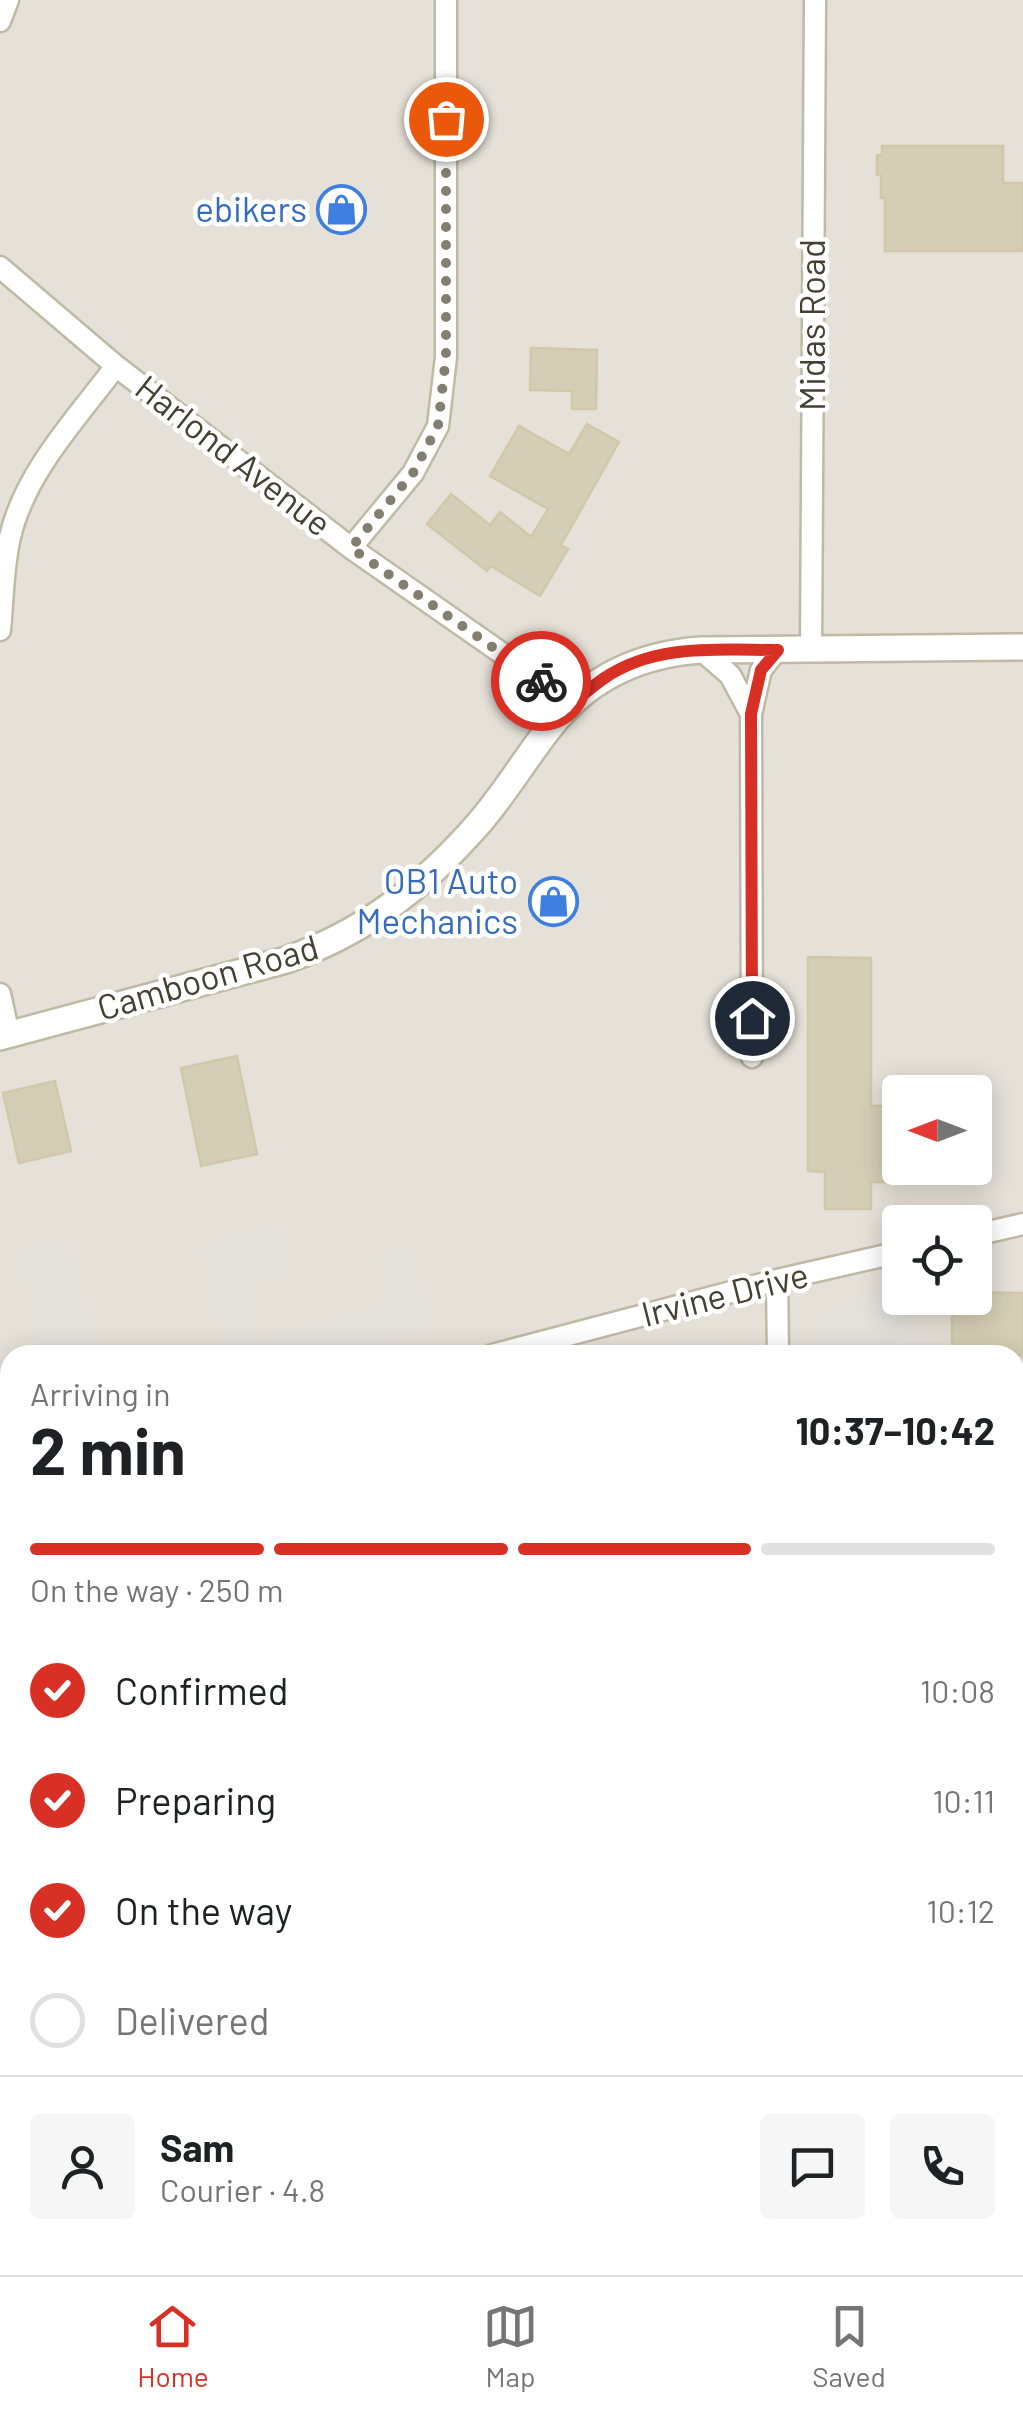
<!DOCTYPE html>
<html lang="en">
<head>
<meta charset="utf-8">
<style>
  body { margin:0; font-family:Barlow,sans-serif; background:#f6f6f6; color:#202124; height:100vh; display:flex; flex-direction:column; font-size:38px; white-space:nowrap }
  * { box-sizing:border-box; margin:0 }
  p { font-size:32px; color:#757577 }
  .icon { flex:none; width:55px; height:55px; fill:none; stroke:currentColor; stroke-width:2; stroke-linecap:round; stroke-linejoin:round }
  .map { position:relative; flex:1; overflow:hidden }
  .side { position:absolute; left:0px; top:1345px; width:1025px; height:930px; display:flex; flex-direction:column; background:#fff; border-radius:30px 30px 0 0; box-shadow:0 5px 25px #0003 }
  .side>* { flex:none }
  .needle { width:65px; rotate:270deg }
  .controls { position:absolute; left:882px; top:1075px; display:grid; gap:20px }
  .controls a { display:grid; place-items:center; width:110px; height:110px; border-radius:10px; background:#fff; box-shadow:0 5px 25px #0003; font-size:50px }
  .pin { position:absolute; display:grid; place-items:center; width:85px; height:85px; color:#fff; margin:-42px; border:5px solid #fff; border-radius:50%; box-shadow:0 2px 10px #0007 }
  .courier { position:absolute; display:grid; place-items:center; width:100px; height:100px; margin:-50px; border:8px solid #d93025; border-radius:50%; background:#fff; color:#222; box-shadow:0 2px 12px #0007 }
  .headline em { font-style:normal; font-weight:700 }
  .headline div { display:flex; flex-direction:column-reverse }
  .headline { display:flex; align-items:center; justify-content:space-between; height:170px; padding:0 30px }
  h1 { font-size:65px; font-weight:700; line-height:75px }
  .bar { display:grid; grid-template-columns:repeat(4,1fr); gap:15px 10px; align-content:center; height:120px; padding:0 30px }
  .bar i { height:12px; border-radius:8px; background:#e0e0e0 }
  .bar .on { background:#d93025 }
  .bar p { grid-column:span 4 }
  .line { display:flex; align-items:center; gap:25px; padding:0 30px; border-top:2px solid #e0e0e0 }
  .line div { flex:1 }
  .round { display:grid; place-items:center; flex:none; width:105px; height:105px; border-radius:10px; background:#f6f6f6 }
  ol { padding:0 30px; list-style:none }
  li { display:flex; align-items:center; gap:30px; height:110px }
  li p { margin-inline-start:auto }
  li .icon { padding:10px; border-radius:50%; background:#d93025; color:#fff; stroke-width:4 }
  li:last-child { color:#757577 }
  li i { width:55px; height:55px; border:5px solid #e0e0e0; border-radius:50% }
  .tab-bar { display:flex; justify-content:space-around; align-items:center; height:140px; border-top:2px solid #e0e0e0; background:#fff; font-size:28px; color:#757577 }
  .tab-bar a { display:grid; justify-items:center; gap:5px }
  .tab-bar .on { color:#d93025 }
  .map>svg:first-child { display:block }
</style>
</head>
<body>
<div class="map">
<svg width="1023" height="2275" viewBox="0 0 1023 2275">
  <rect width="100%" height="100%" fill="#f3f1e2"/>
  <path fill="#e5e1d8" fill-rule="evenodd" d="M 0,0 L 1023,0 L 1023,2275 L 0,2275 ZM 900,1092 L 975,1092 L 975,1168 L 900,1168 ZM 900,1222 L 975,1222 L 975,1298 L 900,1298 ZM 10,1355 L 1015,1355 L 1015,2265 L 10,2265 Z"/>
  <path fill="#e3e1db" d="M 274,1227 L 286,1274 L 242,1286 L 255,1338 L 319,1322 L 326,1350 L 307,1355 L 230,1355 L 203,1245 Z
    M 63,1241 L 92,1353 L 86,1355 L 48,1355 L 21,1251 Z
    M 407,1250 L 427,1325 L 333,1349 L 326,1322 L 383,1307 L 390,1294 L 380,1257 Z
    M 882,1290 L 897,1290 L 900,1298 L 914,1298 L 913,1340 L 852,1339 L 840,1351 L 819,1351 L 821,1342 L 815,1331 L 835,1305 Z
    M 701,1337 L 716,1344 L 725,1355 L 674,1355 L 672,1342 Z
    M 10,1385 L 10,1434 L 0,1437 L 0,1388 Z"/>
  <path fill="#d5ceb6" stroke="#d1c8a9" stroke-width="2.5" d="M 882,146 L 1003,146 L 1003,183 L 1023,183 L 1023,251 L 885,251 L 885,198 L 881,198 L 881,175 L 877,175 L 877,155 L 882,155 Z
    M 531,348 L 597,350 L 596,409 L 572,409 L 572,391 L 530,390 Z
    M 587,424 L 619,442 L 561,545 L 568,549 L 540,596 L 491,566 L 487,571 L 427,524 L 451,494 L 490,525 L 500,512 L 531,537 L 548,509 L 490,476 L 519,426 L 569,454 Z
    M 808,957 L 871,958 L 871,1106 L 900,1106 L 900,1168 L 920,1168 L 920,1182 L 871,1182 L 871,1209 L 825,1209 L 825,1172 L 808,1171 Z
    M 237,1056 L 257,1154 L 201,1166 L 181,1068 Z
    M 55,1081 L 71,1151 L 19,1163 L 3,1093 Z
    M 975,1292 L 1023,1293 L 1023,1355 L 952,1355 L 952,1298 L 975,1298 Z"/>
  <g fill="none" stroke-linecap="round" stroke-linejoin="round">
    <defs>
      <path id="service" d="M 1015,1775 L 1023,1775
        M 1015,1823 L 1023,1823"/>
      <path id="minor" d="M 0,21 L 8,0
        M 0,267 L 116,366 L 351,548 L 573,703
        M 351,548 L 413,473 L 438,426 L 446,357 L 446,0
        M 0,630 C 3,599 3,566 10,537 C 25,472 77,418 116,366
        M 701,650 L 730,675 L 751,714
        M 811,650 L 815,0
        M 0,994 L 9,1035
        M 752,1057 L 751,714 L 761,670 L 777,650
        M 975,1235 L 1023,1224
        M 777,1280 L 778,1355
        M 492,1355 L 777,1280 L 900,1252
        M 0,1470 L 10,1468
        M 0,2256 L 10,2256
        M 580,2265 L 642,2275"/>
      <path id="tertiary" d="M 0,1037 L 286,960 C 362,933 418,891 472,831 C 503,798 526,756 555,721 C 593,675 643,654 701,650 L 1023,647"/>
    </defs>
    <use href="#service" stroke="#bfbaa4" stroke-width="15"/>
    <use href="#minor" stroke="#bfbaa4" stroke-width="25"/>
    <use href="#tertiary" stroke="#bfbaa4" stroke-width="30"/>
    <use href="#service" stroke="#fff" stroke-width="10"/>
    <use href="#minor" stroke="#fff" stroke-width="20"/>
    <use href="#tertiary" stroke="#fff" stroke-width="25"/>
  </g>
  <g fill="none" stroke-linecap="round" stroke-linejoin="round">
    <path stroke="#827f70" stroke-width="10" stroke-dasharray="0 18" d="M 446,119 L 446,357 L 438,426 L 413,473 L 351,548 L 541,681"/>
    <path stroke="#d93025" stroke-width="12" d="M 541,681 L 572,703 C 583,695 593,686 603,679 C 655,643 718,650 778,650 L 761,670 L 751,714 L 752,1018"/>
  </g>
  <defs>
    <symbol id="shop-ring" viewBox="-11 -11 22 22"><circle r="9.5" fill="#fff" stroke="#3f7fe0" stroke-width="1.5"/><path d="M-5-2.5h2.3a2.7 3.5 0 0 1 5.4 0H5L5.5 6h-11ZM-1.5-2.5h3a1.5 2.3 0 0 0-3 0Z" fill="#3f7fe0"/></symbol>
  </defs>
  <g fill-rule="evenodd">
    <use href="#shop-ring" x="314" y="182" width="55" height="55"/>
    <use href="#shop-ring" x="526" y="874" width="55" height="55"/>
  </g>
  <g text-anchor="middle" stroke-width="9" stroke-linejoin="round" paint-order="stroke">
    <g font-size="35" fill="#366cbe" stroke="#fff" text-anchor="end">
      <text x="307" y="222">ebikers</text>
      <text x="518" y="894">OB1 Auto<tspan x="518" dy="40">Mechanics</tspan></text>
    </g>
    <g font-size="35" fill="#454132" stroke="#fff">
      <text transform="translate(813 325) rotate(-90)" y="12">Midas Road</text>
      <text transform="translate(233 456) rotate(38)" y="12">Harlond Avenue</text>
      <text transform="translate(208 978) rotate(-16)" y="12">Camboon Road</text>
      <text transform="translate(725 1295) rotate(-14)" y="12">Irvine Drive</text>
    </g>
  </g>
</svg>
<div class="controls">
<a><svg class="needle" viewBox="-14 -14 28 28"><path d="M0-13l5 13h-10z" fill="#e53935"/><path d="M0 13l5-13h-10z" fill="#757577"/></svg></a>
<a><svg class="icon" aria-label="locate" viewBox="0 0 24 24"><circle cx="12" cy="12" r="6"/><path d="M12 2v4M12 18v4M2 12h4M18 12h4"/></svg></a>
</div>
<div class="pin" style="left:446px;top:119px;background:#ea580c"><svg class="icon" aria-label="bag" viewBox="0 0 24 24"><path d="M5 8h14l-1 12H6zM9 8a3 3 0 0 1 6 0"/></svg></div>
<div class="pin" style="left:752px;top:1018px;background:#1f2937"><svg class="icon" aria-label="home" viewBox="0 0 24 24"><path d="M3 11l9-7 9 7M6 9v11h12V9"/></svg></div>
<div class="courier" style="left:541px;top:681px"><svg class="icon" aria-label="bike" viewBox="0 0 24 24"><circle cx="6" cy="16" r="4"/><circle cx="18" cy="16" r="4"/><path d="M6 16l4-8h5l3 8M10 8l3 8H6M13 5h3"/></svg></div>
<section class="side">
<div class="headline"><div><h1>2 min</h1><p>Arriving in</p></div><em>10:37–10:42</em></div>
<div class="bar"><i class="on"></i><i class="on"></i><i class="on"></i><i></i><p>On the way · 250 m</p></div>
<ol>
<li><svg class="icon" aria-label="check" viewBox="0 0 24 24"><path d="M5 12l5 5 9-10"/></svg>Confirmed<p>10:08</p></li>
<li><svg class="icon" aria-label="check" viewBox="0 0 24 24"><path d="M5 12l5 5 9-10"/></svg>Preparing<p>10:11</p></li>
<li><svg class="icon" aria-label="check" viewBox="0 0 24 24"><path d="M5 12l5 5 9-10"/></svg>On the way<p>10:12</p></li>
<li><i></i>Delivered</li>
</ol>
<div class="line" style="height:180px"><a class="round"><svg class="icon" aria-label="person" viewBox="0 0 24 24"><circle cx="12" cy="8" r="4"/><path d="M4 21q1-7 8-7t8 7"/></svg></a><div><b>Sam</b><p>Courier · 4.8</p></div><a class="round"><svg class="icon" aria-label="chat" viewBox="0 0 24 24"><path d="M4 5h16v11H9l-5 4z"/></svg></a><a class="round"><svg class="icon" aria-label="phone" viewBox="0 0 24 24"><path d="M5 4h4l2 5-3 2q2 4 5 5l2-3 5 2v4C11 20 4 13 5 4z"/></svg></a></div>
</section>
</div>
<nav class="tab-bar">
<a class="on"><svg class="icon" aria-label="home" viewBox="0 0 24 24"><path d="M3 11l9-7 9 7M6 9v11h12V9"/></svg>Home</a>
<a><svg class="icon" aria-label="map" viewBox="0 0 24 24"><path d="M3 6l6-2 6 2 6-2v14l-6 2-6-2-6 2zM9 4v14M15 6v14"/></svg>Map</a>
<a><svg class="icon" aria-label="saved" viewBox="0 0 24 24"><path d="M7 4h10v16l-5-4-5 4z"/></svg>Saved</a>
</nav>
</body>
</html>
